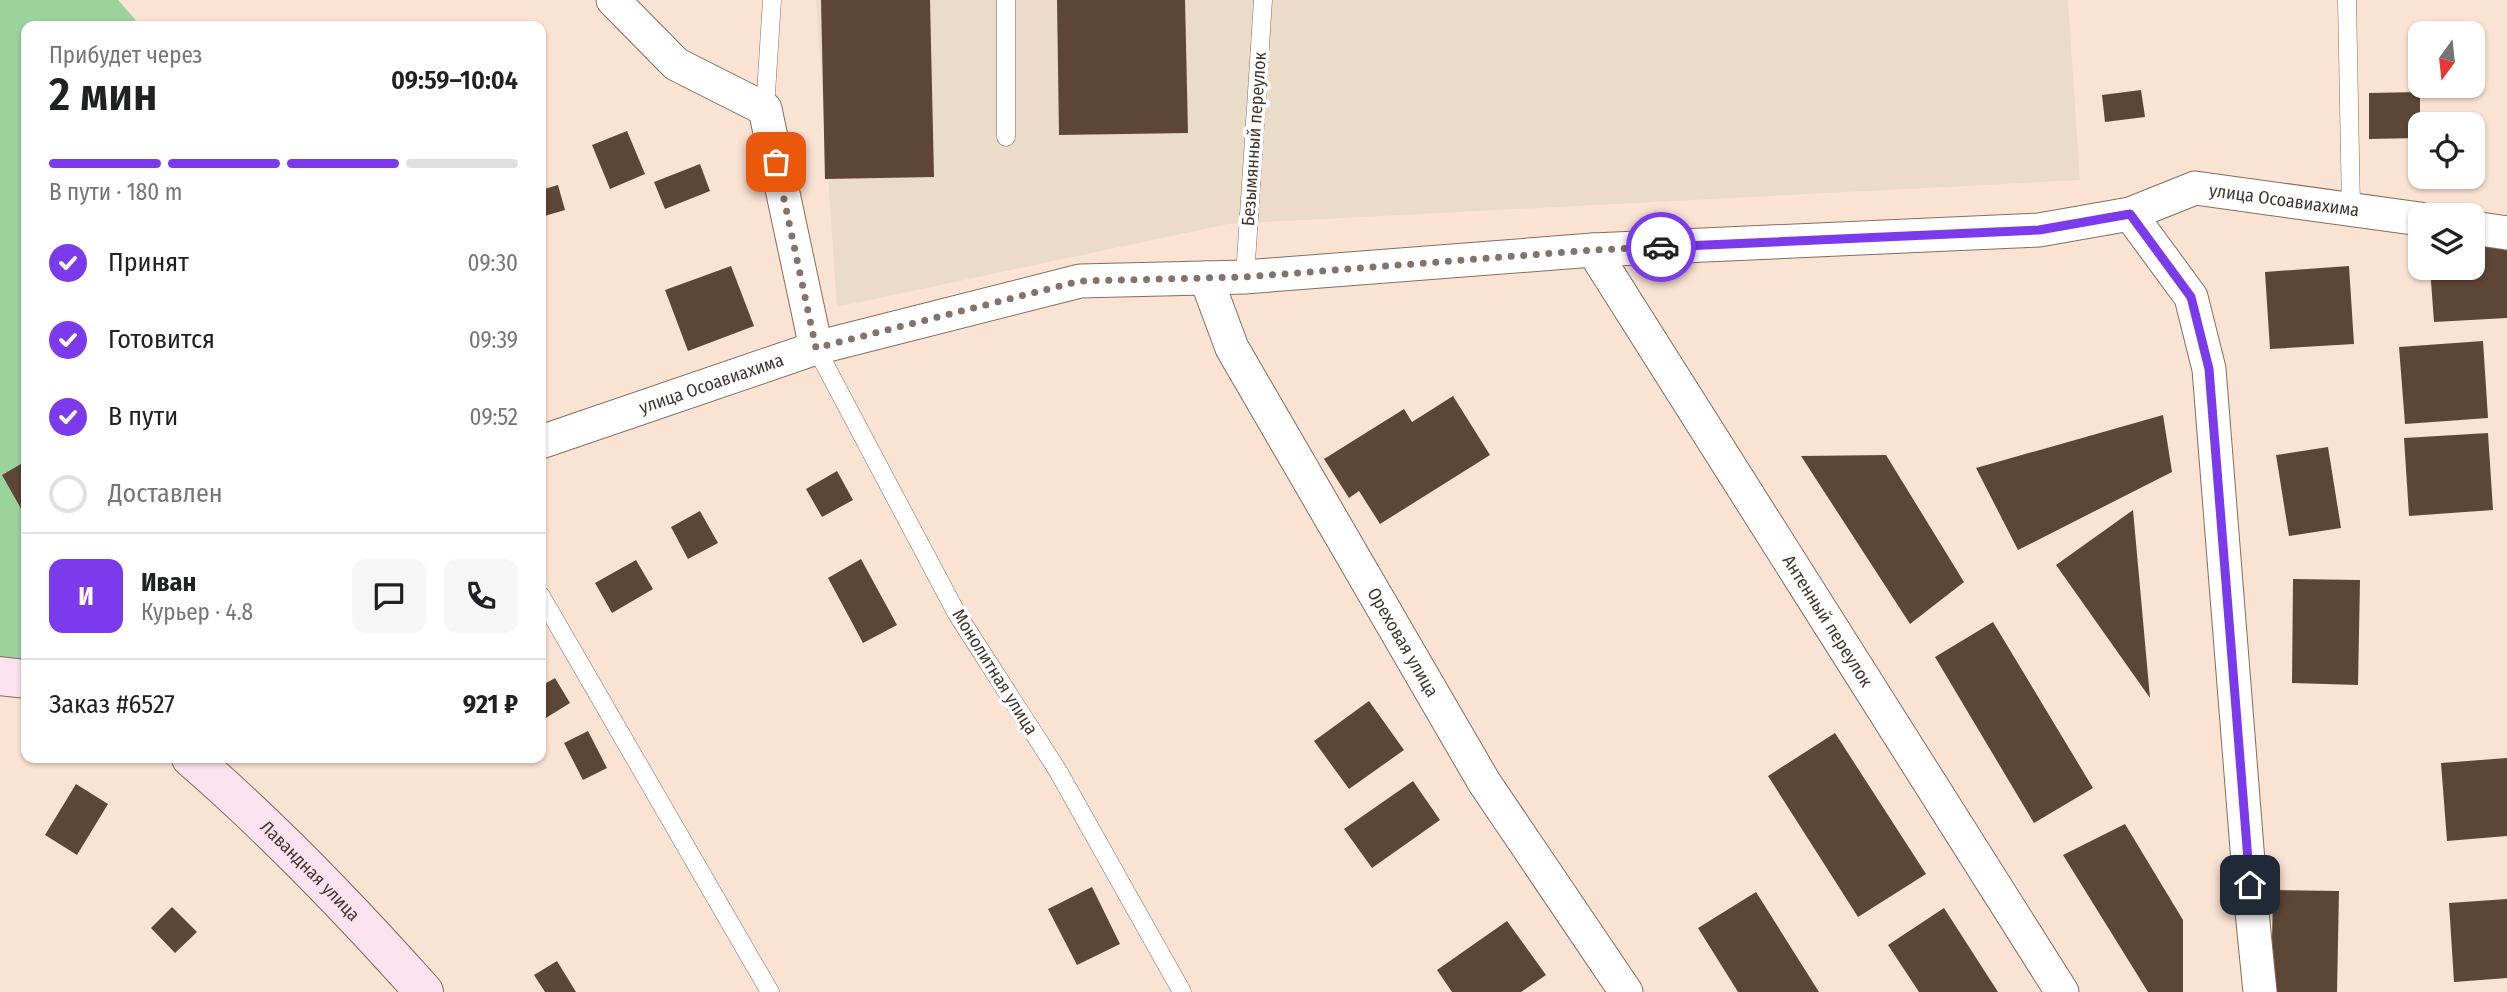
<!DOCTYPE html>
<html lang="ru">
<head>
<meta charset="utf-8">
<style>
  body { margin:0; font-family:"Fira Sans Condensed",sans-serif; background:#f6f6f6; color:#202124; height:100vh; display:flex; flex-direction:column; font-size:26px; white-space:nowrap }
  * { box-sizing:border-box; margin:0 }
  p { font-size:23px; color:#757577 }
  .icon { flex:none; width:38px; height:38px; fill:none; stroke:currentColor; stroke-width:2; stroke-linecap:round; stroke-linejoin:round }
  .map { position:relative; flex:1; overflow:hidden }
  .sheet { position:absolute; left:21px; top:21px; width:525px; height:742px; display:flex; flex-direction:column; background:#fff; border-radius:14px; box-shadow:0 2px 5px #0004 }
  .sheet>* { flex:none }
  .needle { width:46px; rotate:195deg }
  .controls { position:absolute; left:2408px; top:21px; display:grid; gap:14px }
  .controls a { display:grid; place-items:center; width:77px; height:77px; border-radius:14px; background:#fff; box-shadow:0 2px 5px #0004; font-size:35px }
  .pin { position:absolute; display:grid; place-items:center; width:60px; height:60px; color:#fff; margin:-30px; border-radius:14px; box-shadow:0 4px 10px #0006 }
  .courier { position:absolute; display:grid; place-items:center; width:70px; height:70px; margin:-35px; border:5px solid #7c3aed; border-radius:50%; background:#fff; color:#222; box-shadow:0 2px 9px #0007 }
  .summary em { font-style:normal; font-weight:600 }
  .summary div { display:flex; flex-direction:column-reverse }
  .summary { display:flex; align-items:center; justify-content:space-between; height:119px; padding:0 28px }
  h1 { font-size:46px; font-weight:600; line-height:52px }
  .bar { display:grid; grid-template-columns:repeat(4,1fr); gap:10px 7px; align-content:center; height:84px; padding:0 28px }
  .bar i { height:9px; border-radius:5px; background:#e0e0e0 }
  .bar .current { background:#7c3aed }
  .bar p { grid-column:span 4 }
  .line { display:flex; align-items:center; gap:18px; padding:0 28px; border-top:2px solid #e0e0e0 }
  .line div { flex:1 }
  .round { display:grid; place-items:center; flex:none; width:74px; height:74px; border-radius:14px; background:#f6f6f6 }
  ol { padding:0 28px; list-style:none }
  li { display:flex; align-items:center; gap:21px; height:77px }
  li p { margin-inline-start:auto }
  li .icon { padding:7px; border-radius:50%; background:#7c3aed; color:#fff; stroke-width:4 }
  li:last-child { color:#757577 }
  li i { width:38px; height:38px; border:4px solid #e0e0e0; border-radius:50% }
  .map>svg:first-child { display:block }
</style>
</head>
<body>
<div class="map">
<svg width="2507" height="992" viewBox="0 0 2507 992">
  <rect width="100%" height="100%" fill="#fbe3d4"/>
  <path fill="#eadcc9" d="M 816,0 L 2068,0 L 2080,180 L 1228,224 L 837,307 Z"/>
  <path fill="#9bd39d" d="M 0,0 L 118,0 L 141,26 L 26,26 L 26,679 L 0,676 Z"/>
  <path fill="#5e4637" d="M 821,0 L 930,0 L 934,177 L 825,179 Z
    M 1057,0 L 1185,0 L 1188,133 L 1059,135 Z
    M 2141,90 L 2145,117 L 2105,122 L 2102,95 Z
    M 2420,92 L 2420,138 L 2369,139 L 2369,93 Z
    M 627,131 L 645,174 L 610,189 L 592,145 Z
    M 700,164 L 710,191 L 665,209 L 654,182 Z
    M 558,185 L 565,210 L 541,217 L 541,190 Z
    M 2507,240 L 2507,318 L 2434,322 L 2430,268 L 2473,268 L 2473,242 Z
    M 731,266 L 754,326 L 688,351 L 665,290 Z
    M 2349,266 L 2354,344 L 2270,349 L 2265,272 Z
    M 2483,341 L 2488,418 L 2405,424 L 2399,347 Z
    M 1453,396 L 1490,455 L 1380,524 L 1359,491 L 1349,498 L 1324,459 L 1404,409 L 1412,422 Z
    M 2163,415 L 2172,472 L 2018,550 L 1976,468 Z
    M 2488,433 L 2493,510 L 2409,516 L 2404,438 Z
    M 2328,447 L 2341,528 L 2289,536 L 2276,455 Z
    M 1886,455 L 1964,582 L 1910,624 L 1801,456 Z
    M 26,461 L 26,513 L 24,514 L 2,475 Z
    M 837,471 L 853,500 L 822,517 L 806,489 Z
    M 2133,510 L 2150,698 L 2056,565 Z
    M 700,511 L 718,543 L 688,559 L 671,527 Z
    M 861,559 L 897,625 L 863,643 L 828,578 Z
    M 636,560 L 653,589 L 612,613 L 595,583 Z
    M 2293,579 L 2360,580 L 2358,685 L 2292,683 Z
    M 1993,622 L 2093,788 L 2034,823 L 1935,657 Z
    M 555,678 L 570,703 L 541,721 L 541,686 Z
    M 1369,701 L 1404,750 L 1349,789 L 1314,741 Z
    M 588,731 L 607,768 L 583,780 L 564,743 Z
    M 1835,733 L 1926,874 L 1858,917 L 1768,776 Z
    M 2507,758 L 2507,836 L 2447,841 L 2441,763 Z
    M 1413,781 L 1440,820 L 1372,868 L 1344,829 Z
    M 76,784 L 108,804 L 77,855 L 45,835 Z
    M 2125,824 L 2183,920 L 2183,992 L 2148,992 L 2063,855 Z
    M 1092,887 L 1120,944 L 1077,965 L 1048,909 Z
    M 2273,890 L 2339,891 L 2337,992 L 2271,992 Z
    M 1756,892 L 1819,992 L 1738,992 L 1698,928 Z
    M 2507,899 L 2507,978 L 2454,982 L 2449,903 Z
    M 172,907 L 197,932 L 175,953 L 151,928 Z
    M 1944,908 L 1998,992 L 1919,992 L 1888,945 Z
    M 1507,921 L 1546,975 L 1521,992 L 1452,992 L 1437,970 Z
    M 557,961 L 576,992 L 545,992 L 534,975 Z"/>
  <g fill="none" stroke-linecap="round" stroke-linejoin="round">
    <defs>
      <path id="lane" d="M 1006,0 L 1006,137
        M 2347,0 L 2351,208
        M 765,109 L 772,0
        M 1245,277 L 1263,0
        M 816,348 L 957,614 L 1058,771 L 1182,992
        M 541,596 L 770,992"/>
      <g id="street">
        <path d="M 613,0 L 676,64 L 765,109 L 816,348"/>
        <path d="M 2130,214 L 2191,297 L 2209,369 L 2252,912 L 2260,992"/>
        <path d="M 2473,228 L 2507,233"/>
        <path id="s1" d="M 1593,250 L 2062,992"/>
        <path id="s2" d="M 1206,278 L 1232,348 L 1484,782 L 1626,992"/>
        <path id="s3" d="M 541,442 L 816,348 L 1080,281 L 1245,277 L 1593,250 L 2039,230 L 2130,214 L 2195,188 L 2420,219"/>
      </g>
      <g id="secondary">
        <path d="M 0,676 L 26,679"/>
        <path id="s4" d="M 191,758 C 274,830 351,910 424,992"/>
      </g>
    </defs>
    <use href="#lane" stroke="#866c5c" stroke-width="19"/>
    <use href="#street" stroke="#866c5c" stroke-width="35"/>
    <use href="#secondary" stroke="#866c5c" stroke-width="40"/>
    <use href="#lane" stroke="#fff" stroke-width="18"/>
    <use href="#street" stroke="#fff" stroke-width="33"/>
    <use href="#secondary" stroke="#fce2ee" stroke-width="38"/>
  </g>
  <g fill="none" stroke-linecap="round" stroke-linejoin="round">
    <path stroke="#837369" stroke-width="7" stroke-dasharray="0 12.6" d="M 776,162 L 816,348 L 1080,281 L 1245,277 L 1593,250 L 1661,247"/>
    <path stroke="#7c3aed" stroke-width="9" d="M 1661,247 L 2039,230 L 2130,214 L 2191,297 L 2209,369 L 2250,885"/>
  </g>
  <g text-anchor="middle" stroke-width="7" stroke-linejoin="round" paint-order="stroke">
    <g font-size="18" fill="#433730" stroke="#fff">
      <text transform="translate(1254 139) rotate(-86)" y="6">Безымянный переулок</text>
      <text dy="6" stroke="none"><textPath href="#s3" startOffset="1776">улица Осоавиахима</textPath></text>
      <text dy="6" stroke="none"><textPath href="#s3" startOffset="180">улица Осоавиахима</textPath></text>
      <text dy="6" stroke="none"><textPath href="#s1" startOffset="439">Антенный переулок</textPath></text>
      <text dy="6" stroke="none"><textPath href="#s2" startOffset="415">Ореховая улица</textPath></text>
      <text transform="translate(995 672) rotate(58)" y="6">Монолитная улица</text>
      <text dy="6" stroke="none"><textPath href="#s4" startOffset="164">Лавандная улица</textPath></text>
    </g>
  </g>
</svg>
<div class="controls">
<a><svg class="needle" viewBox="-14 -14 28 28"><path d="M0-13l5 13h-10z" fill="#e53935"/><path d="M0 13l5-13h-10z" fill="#757577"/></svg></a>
<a><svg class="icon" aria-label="locate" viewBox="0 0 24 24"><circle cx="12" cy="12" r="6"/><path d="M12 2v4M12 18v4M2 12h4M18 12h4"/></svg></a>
<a><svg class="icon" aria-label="layers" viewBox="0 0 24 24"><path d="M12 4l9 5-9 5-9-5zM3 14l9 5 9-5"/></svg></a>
</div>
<div class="pin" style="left:776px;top:162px;background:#ea580c"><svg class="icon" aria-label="bag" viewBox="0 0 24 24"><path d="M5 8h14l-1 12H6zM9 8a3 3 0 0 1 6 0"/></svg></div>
<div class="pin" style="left:2250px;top:885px;background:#1f2937"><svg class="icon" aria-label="home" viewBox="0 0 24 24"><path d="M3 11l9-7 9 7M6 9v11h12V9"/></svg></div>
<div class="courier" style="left:1661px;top:247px"><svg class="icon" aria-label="car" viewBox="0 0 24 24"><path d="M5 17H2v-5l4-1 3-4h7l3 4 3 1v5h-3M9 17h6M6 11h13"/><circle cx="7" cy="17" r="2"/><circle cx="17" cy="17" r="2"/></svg></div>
<section class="sheet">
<div class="summary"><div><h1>2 мин</h1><p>Прибудет через</p></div><em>09:59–10:04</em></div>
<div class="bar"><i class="current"></i><i class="current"></i><i class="current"></i><i></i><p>В пути · 180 m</p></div>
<ol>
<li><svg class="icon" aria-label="check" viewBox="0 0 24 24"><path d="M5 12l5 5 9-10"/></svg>Принят<p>09:30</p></li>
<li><svg class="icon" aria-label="check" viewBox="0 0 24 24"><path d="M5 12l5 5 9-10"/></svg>Готовится<p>09:39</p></li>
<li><svg class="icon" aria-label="check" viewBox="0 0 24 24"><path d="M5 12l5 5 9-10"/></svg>В пути<p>09:52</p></li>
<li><i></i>Доставлен</li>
</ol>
<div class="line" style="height:126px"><b class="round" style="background:#7c3aed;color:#fff">И</b><div><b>Иван</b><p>Курьер · 4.8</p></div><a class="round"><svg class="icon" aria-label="chat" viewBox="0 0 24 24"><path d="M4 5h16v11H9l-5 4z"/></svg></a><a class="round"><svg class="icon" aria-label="phone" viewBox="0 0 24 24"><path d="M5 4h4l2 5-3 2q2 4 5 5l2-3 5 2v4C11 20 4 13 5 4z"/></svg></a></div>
<div class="line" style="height:91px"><div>Заказ #6527</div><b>921 ₽</b></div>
</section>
</div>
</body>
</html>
